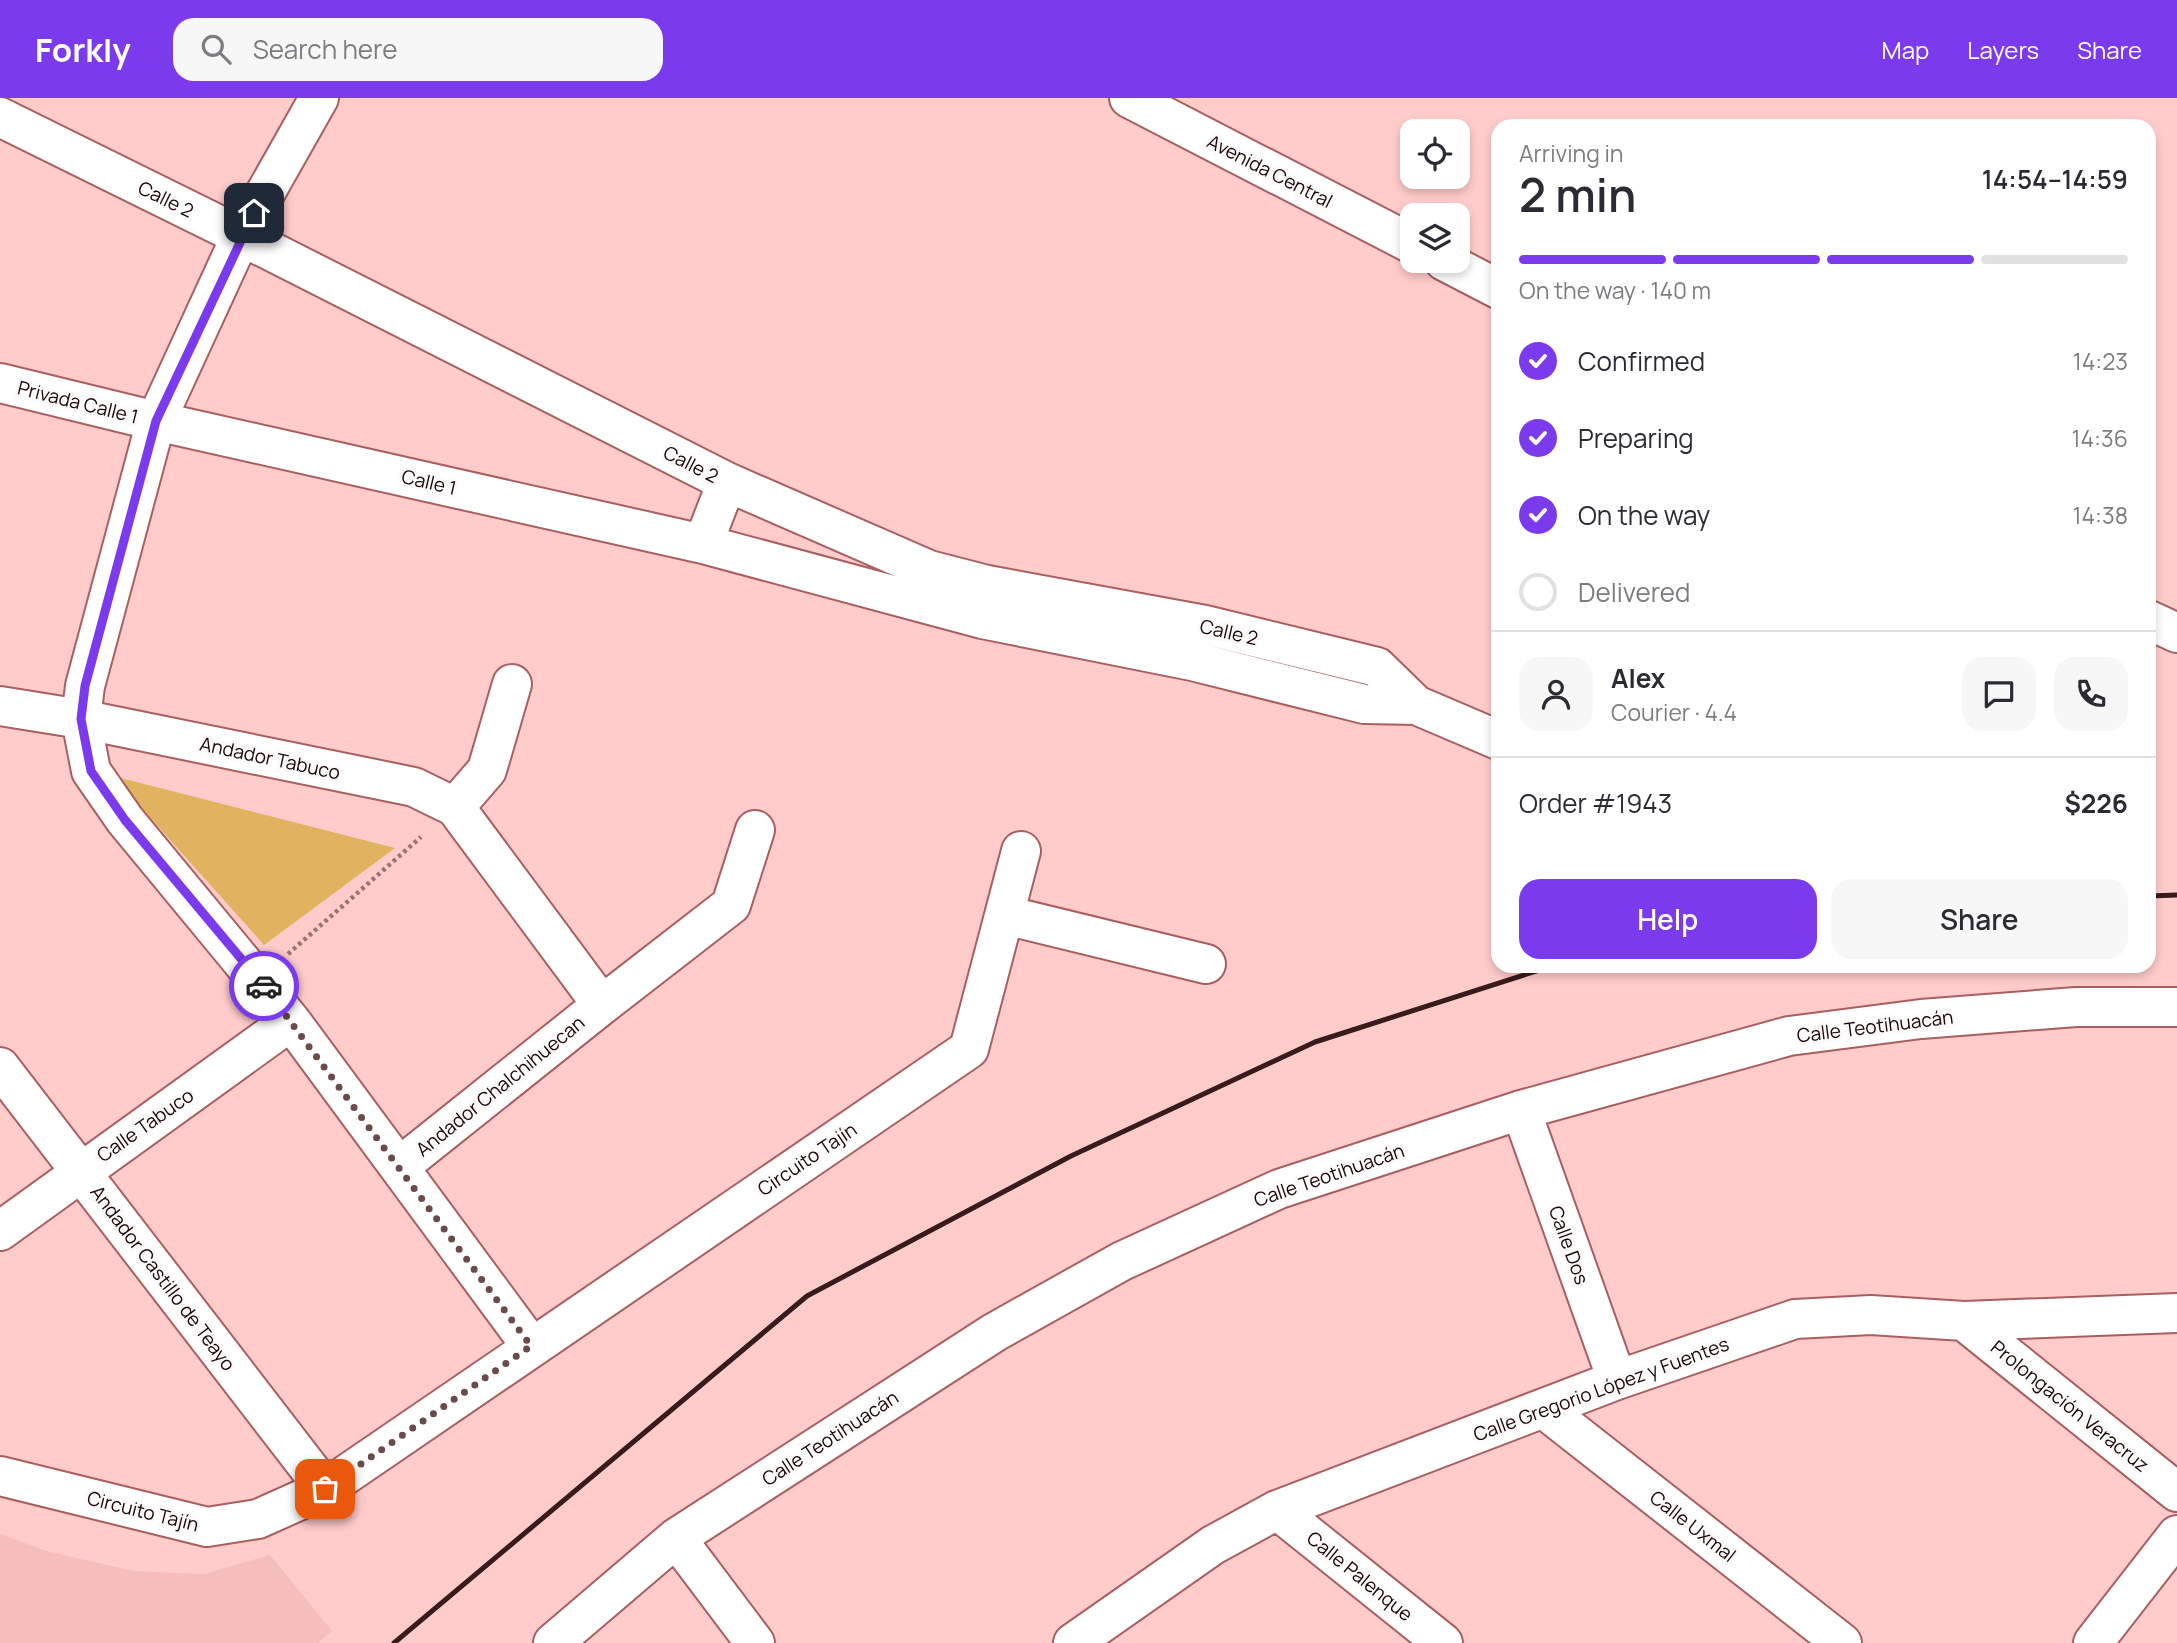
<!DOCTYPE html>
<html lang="en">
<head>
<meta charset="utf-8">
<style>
  body { margin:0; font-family:Manrope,sans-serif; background:#f7f7f7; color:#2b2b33; height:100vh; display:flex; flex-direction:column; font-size:26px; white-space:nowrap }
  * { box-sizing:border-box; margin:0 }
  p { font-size:23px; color:#7c7c81 }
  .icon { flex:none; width:38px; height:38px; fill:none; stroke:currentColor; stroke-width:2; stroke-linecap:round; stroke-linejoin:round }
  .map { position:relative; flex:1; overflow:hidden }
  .details { position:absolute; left:1491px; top:21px; width:665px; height:854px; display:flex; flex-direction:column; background:#fff; border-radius:21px; box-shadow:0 4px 10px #0003 }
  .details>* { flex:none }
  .fabs { position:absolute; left:1400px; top:21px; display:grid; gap:14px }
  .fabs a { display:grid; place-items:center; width:70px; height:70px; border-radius:14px; background:#fff; box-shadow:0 4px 10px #0003; font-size:35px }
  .pin { position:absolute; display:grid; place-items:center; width:60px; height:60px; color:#fff; margin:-30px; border-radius:14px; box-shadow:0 4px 10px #0006 }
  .courier { position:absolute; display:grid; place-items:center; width:70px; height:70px; margin:-35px; border:5px solid #7c3aed; border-radius:50%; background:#fff; color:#222; box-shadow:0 2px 9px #0007 }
  .head em { font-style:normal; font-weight:600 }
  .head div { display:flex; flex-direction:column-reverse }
  .head { display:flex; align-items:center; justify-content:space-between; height:119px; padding:0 28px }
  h1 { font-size:46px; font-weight:600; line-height:52px }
  .bar { display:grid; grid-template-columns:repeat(4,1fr); gap:10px 7px; align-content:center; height:84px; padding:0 28px }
  .bar i { height:9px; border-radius:5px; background:#e1e1e2 }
  .bar .on { background:#7c3aed }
  .bar p { grid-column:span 4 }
  .line { display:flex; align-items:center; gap:18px; padding:0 28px; border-top:2px solid #e1e1e2 }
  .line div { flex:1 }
  .round { display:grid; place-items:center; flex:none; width:74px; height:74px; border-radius:21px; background:#f7f7f7 }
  ol { padding:0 28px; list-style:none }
  li { display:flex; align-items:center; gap:21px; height:77px }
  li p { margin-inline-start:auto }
  li .icon { padding:7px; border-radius:50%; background:#7c3aed; color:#fff; stroke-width:4 }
  li:last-child { color:#7c7c81 }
  li i { width:38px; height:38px; border:4px solid #e1e1e2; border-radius:50% }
  .action { display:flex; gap:14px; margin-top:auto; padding:14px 28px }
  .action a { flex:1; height:80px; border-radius:21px; background:#7c3aed; color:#fff; font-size:28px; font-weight:600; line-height:80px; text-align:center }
  .action a+a { background:#f7f7f7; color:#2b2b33 }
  header { display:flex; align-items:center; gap:42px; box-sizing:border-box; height:98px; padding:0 35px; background:#7c3aed; color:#fff }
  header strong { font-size:33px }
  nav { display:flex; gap:38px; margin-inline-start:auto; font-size:24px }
  .search { width:490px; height:63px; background:#f7f7f7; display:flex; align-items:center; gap:18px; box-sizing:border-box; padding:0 24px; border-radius:21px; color:#7c7c81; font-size:26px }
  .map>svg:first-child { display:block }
</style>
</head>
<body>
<header>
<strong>Forkly</strong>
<div class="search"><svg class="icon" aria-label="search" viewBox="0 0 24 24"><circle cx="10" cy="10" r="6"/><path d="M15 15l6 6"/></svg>Search here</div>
<nav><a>Map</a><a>Layers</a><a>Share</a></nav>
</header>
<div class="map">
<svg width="2177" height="1545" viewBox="0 0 2177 1545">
  <rect width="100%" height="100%" fill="#ffcccb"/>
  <path fill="#f5bebc" d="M 0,1436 L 50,1454 L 134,1473 L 204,1476 L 270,1457 L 332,1533 L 318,1545 L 0,1545 Z"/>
  <path fill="#e1b25f" d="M 113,678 L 395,750 L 264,847 Z"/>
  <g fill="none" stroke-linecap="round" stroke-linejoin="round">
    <defs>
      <path id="minor" d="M 319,0 L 241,138 L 156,323 L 85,588 L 81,621 L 91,673 L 125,722 L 291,923 L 531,1248
        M 1129,0 L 1412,146
        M 0,19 L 241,138 L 727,384 L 929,472 L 987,487 L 1205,527 L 1377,569 L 1416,607 L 1498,642
        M 1444,163 L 1498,191
        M 0,285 L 156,323 L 703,446 L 982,521 L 1192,563 L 1364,606 L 1416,607
        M 703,446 L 727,384
        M 2149,522 L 2177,535
        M 0,608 L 81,621 L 414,689 L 455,709 L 602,907
        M 455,709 L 487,672 L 512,586
        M 1005,817 L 1206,866
        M 0,969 L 325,1391
        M 1521,1012 L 1617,1282
        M 399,1069 L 602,907 L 731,807 L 755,732
        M 0,1133 L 291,923
        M 1964,1223 L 2177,1394
        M 1544,1311 L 1842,1545
        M 0,1378 L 207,1429 L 258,1421 L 325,1391 L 969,951 L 1021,753
        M 1277,1412 L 1443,1545
        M 676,1440 L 755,1545
        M 553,1545 L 676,1440 L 995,1234 L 1122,1163 L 1279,1091 L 1521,1012 L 1789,938 L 1921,921 L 2076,909 L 2177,909
        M 1073,1545 L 1213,1447 L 1277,1412 L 1617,1282 L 1795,1221 L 1871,1217 L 1964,1223 L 2177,1215
        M 2093,1545 L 2177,1437"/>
    </defs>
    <use href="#minor" stroke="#a95f60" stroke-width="42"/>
    <path stroke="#997271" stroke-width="4.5" stroke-dasharray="3.5 3.5" stroke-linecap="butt" d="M 288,856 L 421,739"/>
    <use href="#minor" stroke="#fff" stroke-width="38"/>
    <path stroke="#381b1c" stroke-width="5" d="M 2149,798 L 2177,797
      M 394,1545 L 807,1198 L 1071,1058 L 1315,944 L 1552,868"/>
  </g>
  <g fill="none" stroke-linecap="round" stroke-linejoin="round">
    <path stroke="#6d4a4a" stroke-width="7" stroke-dasharray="0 12.6" d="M 264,888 L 531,1248 L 325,1391"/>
    <path stroke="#7c3aed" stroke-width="9" d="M 254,115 L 156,323 L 85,588 L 81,621 L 91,673 L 125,722 L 264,888"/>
  </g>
  <g text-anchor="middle" stroke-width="7" stroke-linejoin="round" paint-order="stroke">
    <g font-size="19" fill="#1e0405" stroke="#fbfbfb">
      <text transform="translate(1270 73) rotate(27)" y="7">Avenida Central</text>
      <text transform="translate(166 101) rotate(26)" y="7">Calle 2</text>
      <text transform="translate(78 304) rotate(14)" y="7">Privada Calle 1</text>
      <text transform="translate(691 366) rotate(27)" y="7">Calle 2</text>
      <text transform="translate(429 384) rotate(13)" y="7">Calle 1</text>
      <text transform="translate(1229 534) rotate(13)" y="7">Calle 2</text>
      <text transform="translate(270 660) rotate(12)" y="7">Andador Tabuco</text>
      <text transform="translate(1875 928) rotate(-7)" y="7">Calle Teotihuacán</text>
      <text transform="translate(500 988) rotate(-39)" y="7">Andador Chalchihuecan</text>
      <text transform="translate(145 1027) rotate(-35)" y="7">Calle Tabuco</text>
      <text transform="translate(807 1061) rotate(-34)" y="7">Circuito Tajín</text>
      <text transform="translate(1329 1077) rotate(-19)" y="7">Calle Teotihuacán</text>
      <text transform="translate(1569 1147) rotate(70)" y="7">Calle Dos</text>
      <text transform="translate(163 1180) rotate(53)" y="7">Andador Castillo de Teayo</text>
      <text transform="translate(1601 1291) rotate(-20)" y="7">Calle Gregorio López y Fuentes</text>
      <text transform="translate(2070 1308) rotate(39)" y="7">Prolongación Veracruz</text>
      <text transform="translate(830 1340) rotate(-33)" y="7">Calle Teotihuacán</text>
      <text transform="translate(143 1413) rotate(14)" y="7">Circuito Tajín</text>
      <text transform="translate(1693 1428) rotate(38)" y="7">Calle Uxmal</text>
      <text transform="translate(1360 1478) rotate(39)" y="7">Calle Palenque</text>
    </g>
  </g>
</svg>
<div class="fabs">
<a><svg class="icon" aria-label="locate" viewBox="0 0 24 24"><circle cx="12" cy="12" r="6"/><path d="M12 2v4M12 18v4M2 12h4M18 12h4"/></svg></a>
<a><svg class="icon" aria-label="layers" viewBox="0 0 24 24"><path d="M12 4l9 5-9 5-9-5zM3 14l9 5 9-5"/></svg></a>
</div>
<div class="pin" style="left:325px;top:1391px;background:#ea580c"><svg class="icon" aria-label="bag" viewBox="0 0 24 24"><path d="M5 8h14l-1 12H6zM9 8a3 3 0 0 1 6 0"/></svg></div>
<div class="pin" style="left:254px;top:115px;background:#1f2937"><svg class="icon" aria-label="home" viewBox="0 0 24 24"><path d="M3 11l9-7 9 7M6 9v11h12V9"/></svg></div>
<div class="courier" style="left:264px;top:888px"><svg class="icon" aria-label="car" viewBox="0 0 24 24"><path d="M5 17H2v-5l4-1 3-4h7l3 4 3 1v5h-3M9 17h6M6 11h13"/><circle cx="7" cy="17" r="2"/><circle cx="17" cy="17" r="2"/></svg></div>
<section class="details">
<div class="head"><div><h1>2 min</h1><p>Arriving in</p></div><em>14:54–14:59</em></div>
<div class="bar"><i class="on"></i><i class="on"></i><i class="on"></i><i></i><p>On the way · 140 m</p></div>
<ol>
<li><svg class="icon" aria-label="check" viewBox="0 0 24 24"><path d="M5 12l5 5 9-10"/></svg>Confirmed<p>14:23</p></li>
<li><svg class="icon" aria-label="check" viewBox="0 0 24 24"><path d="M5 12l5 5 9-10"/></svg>Preparing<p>14:36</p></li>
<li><svg class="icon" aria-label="check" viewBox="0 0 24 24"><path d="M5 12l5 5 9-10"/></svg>On the way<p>14:38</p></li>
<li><i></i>Delivered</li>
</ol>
<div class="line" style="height:126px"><a class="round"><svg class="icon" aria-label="person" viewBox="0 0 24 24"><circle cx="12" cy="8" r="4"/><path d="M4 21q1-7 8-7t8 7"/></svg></a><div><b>Alex</b><p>Courier · 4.4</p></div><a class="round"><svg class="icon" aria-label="chat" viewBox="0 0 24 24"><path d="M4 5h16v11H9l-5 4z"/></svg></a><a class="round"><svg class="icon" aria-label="phone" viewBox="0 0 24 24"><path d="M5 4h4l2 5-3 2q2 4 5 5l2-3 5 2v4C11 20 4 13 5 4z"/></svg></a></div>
<div class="line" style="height:91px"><div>Order #1943</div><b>$226</b></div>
<div class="action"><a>Help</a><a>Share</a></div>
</section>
</div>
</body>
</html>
